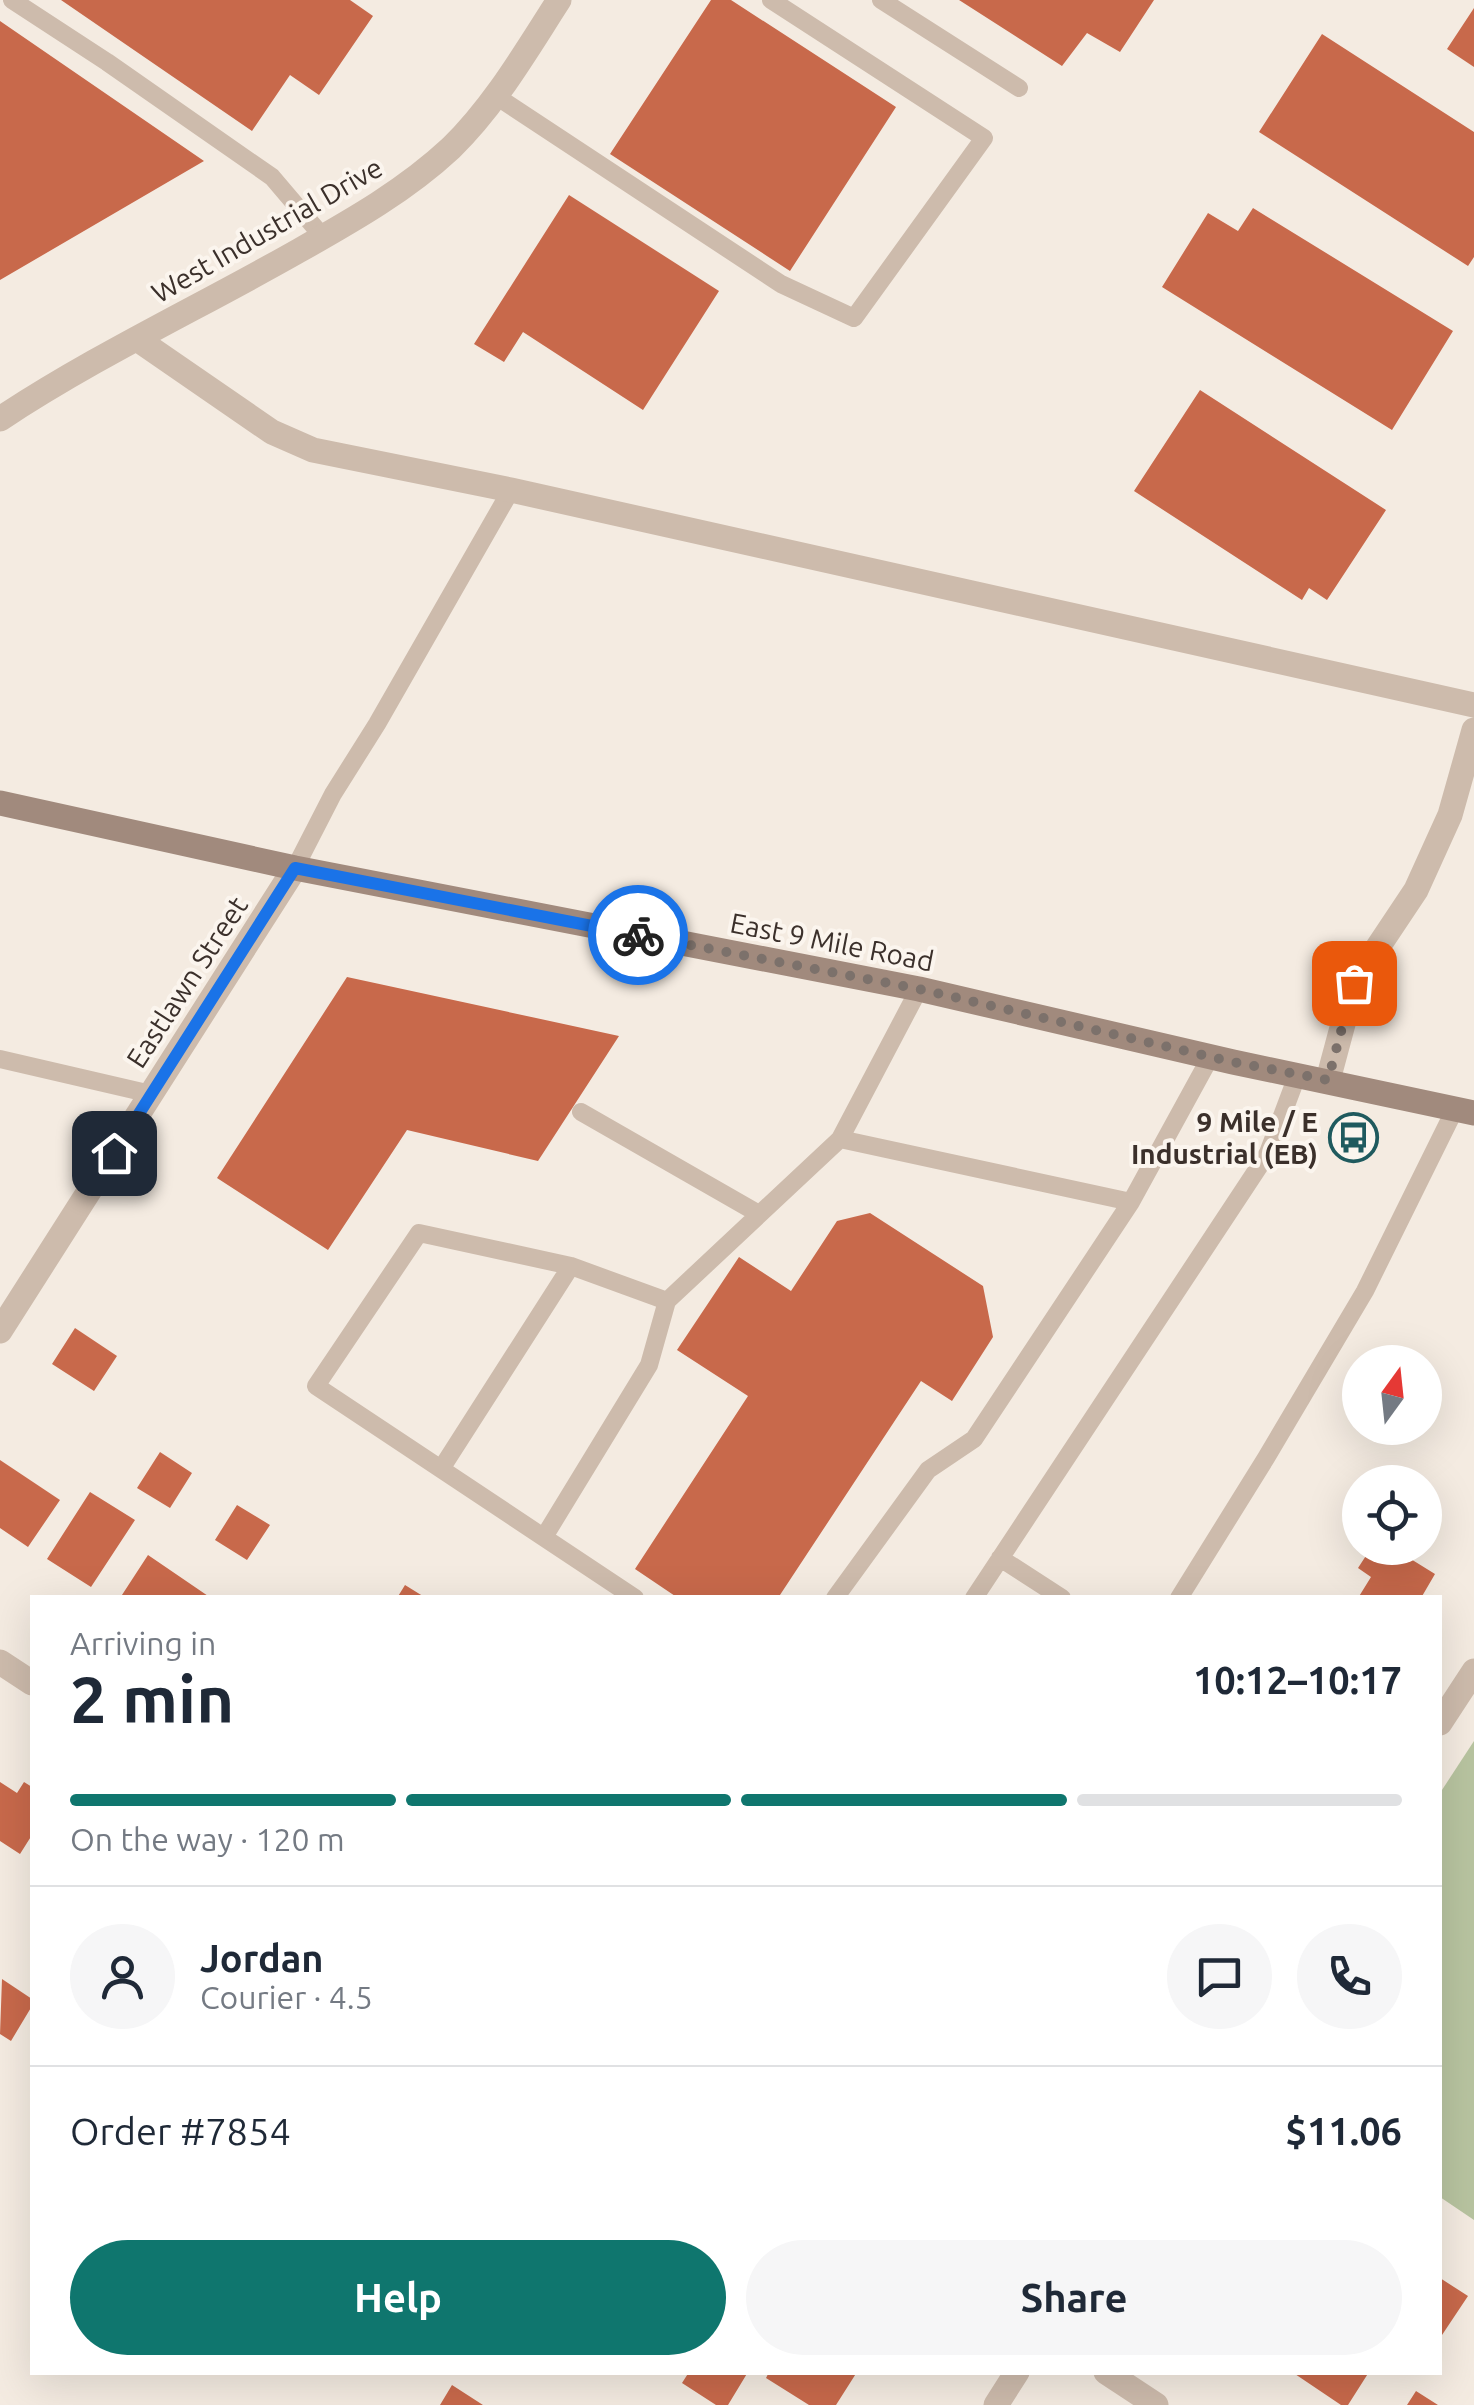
<!DOCTYPE html>
<html lang="en">
<head>
<meta charset="utf-8">
<style>
  body { margin:0; font-family:Ubuntu,sans-serif; background:#f6f6f7; color:#1f2937; height:100vh; display:flex; flex-direction:column; font-size:38px; white-space:nowrap }
  * { box-sizing:border-box; margin:0 }
  p { font-size:32px; color:#747a83 }
  .icon { flex:none; width:55px; height:55px; fill:none; stroke:currentColor; stroke-width:2; stroke-linecap:round; stroke-linejoin:round }
  .map { position:relative; flex:1; overflow:hidden }
  .sheet { position:absolute; left:30px; top:1595px; width:1412px; height:780px; display:flex; flex-direction:column; background:#fff; border-radius:0px; box-shadow:0 10px 40px #0002 }
  .sheet>* { flex:none }
  .needle { width:65px; rotate:15deg }
  .tools { position:absolute; left:1342px; top:1345px; display:grid; gap:20px }
  .tools a { display:grid; place-items:center; width:100px; height:100px; border-radius:50%; background:#fff; box-shadow:0 10px 40px #0002; font-size:50px }
  .pin { position:absolute; display:grid; place-items:center; width:85px; height:85px; color:#fff; margin:-42px; border-radius:20px; box-shadow:0 5px 15px #0006 }
  .courier { position:absolute; display:grid; place-items:center; width:100px; height:100px; margin:-50px; border:8px solid #1a73e8; border-radius:50%; background:#fff; color:#222; box-shadow:0 2px 12px #0007 }
  .overview em { font-style:normal; font-weight:700 }
  .overview div { display:flex; flex-direction:column-reverse }
  .overview { display:flex; align-items:center; justify-content:space-between; height:170px; padding:0 40px }
  h1 { font-size:65px; font-weight:700; line-height:75px }
  .bar { display:grid; grid-template-columns:repeat(4,1fr); gap:15px 10px; align-content:center; height:120px; padding:0 40px }
  .bar i { height:12px; border-radius:8px; background:#e0e1e3 }
  .bar .selected { background:#0f766e }
  .bar p { grid-column:span 4 }
  .line { display:flex; align-items:center; gap:25px; padding:0 40px; border-top:2px solid #e0e1e3 }
  .line div { flex:1 }
  .round { display:grid; place-items:center; flex:none; width:105px; height:105px; border-radius:52px; background:#f6f6f7 }
  .cta { display:flex; gap:20px; margin-top:auto; padding:20px 40px }
  .cta a { flex:1; height:115px; border-radius:60px; background:#0f766e; color:#fff; font-size:40px; font-weight:700; line-height:115px; text-align:center }
  .cta a+a { background:#f6f6f7; color:#1f2937 }
  .map>svg:first-child { display:block }
</style>
</head>
<body>
<div class="map">
<svg width="1474" height="2405" viewBox="0 0 1474 2405">
  <rect width="100%" height="100%" fill="#f4ebe1"/>
  <path fill="#b8c4a0" d="M 1474,1741 L 1474,2220 L 1440,2197 L 1440,1793 Z"/>
  <path fill="#c8694b" d="M 61,0 L 350,0 L 373,16 L 319,95 L 290,75 L 252,131 Z
    M 711,0 L 731,0 L 896,107 L 790,271 L 610,154 Z
    M 959,0 L 1154,0 L 1120,52 L 1087,33 L 1062,66 Z
    M 1474,8 L 1474,67 L 1447,49 Z
    M 0,21 L 204,161 L 0,280 Z
    M 1322,34 L 1474,132 L 1474,257 L 1468,266 L 1259,132 Z
    M 569,195 L 719,291 L 643,410 L 523,332 L 504,362 L 474,344 Z
    M 1253,208 L 1453,331 L 1392,430 L 1162,287 L 1208,213 L 1238,231 Z
    M 1200,390 L 1386,510 L 1327,600 L 1309,588 L 1302,600 L 1134,491 Z
    M 347,977 L 619,1036 L 538,1161 L 407,1130 L 328,1250 L 217,1178 Z
    M 870,1213 L 983,1286 L 993,1337 L 952,1401 L 921,1381 L 778,1598 L 678,1598 L 635,1569 L 748,1396 L 677,1350 L 739,1257 L 791,1291 L 837,1221 Z
    M 75,1328 L 117,1356 L 94,1391 L 52,1364 Z
    M 160,1452 L 192,1473 L 170,1508 L 137,1488 Z
    M 0,1460 L 60,1500 L 28,1547 L 0,1528 Z
    M 90,1492 L 135,1520 L 91,1587 L 47,1559 Z
    M 237,1505 L 270,1525 L 247,1560 L 215,1540 Z
    M 1371,1548 L 1393,1548 L 1435,1574 L 1421,1598 L 1358,1598 L 1371,1577 L 1358,1568 Z
    M 148,1555 L 211,1598 L 120,1598 Z
    M 405,1585 L 426,1598 L 397,1598 Z
    M 0,1782 L 17,1793 L 24,1782 L 32,1787 L 32,1835 L 20,1854 L 0,1841 Z
    M 2,1979 L 32,1999 L 32,2006 L 11,2041 L 0,2034 Z
    M 1440,2278 L 1468,2296 L 1440,2338 Z
    M 689,2372 L 748,2372 L 728,2405 L 716,2405 L 682,2383 Z
    M 769,2372 L 857,2372 L 836,2405 L 809,2405 L 766,2378 Z
    M 1292,2372 L 1369,2372 L 1348,2405 L 1341,2405 Z
    M 452,2385 L 483,2405 L 440,2405 Z
    M 1416,2391 L 1438,2405 L 1407,2405 Z"/>
  <g fill="none" stroke-linecap="round" stroke-linejoin="round">
    <path stroke="#cdbbac" stroke-width="18" d="M 12,0 L 107,62 L 272,177 L 323,237
      M 881,0 L 1019,88
      M 496,96 L 781,284 L 854,318 L 984,138 L 771,0
      M 295,868 L 333,794 L 377,724 L 511,490
      M 0,1059 L 151,1094
      M 581,1112 L 759,1214
      M 1131,1202 L 1211,1056
      M 441,1469 L 571,1266
      M 544,1537 L 649,1365 L 667,1301
      M 1000,1558 L 1062,1598
      M 635,1598 L 316,1386 L 419,1233 L 571,1266 L 667,1301 L 840,1139 L 919,989
      M 835,1598 L 928,1470 L 974,1439 L 1131,1202 L 840,1139
      M 974,1598 L 1268,1153 L 1297,1076
      M 1179,1598 L 1266,1458 L 1365,1291 L 1455,1109"/>
    <path stroke="#cdbbac" stroke-width="25" d="M 137,339 L 272,432 L 313,450 L 511,490 L 1474,705
      M 0,419 C 95,356 200,307 300,250 C 353,220 406,190 451,148 C 495,105 526,51 559,0
      M 1328,1080 L 1354,983 L 1416,890 L 1450,815 L 1474,730
      M 0,1331 L 295,868
      M 0,1662 L 32,1683
      M 1440,1723 L 1474,1671
      M 1106,2372 L 1156,2405
      M 996,2405 L 1017,2372"/>
    <path stroke="#a18a7d" stroke-width="25" d="M 0,803 L 295,868 L 919,989 L 1233,1062 L 1474,1113"/>
  </g>
  <g fill="none" stroke-linecap="round" stroke-linejoin="round">
    <path stroke="#7c716b" stroke-width="10" stroke-dasharray="0 18" d="M 638,935 L 919,989 L 1233,1062 L 1328,1080 L 1354,983"/>
    <path stroke="#1a73e8" stroke-width="12" d="M 114,1153 L 295,868 L 638,935"/>
  </g>
  <defs>
    <symbol id="bus-ring" viewBox="-11 -11 22 22"><circle r="9.5" fill="#fbf5ee" stroke="#1f5a5e" stroke-width="1.5"/><path d="M-5-6H5V4H4V6H2V4H-2V6H-4V4H-5ZM-3.5-4V0h7V-4ZM-3.5 1.2v1.5H-2V1.2ZM2 1.2v1.5H3.5V1.2Z" fill="#1f5a5e"/></symbol>
  </defs>
  <g fill-rule="evenodd">
    <use href="#bus-ring" x="1326" y="1110" width="55" height="55"/>
  </g>
  <g text-anchor="middle" stroke-width="8" stroke-linejoin="round" paint-order="stroke">
    <g font-size="28" fill="#3b302b" stroke="#fbf5ee">
      <text transform="translate(267 230) rotate(-30)" y="10">West Industrial Drive</text>
      <text transform="translate(832 942) rotate(11)" y="10">East 9 Mile Road</text>
      <text transform="translate(187 982) rotate(-57)" y="10">Eastlawn Street</text>
    </g>
    <g font-size="28" font-weight="bold" fill="#3b302b" stroke="#fbf5ee" text-anchor="end">
      <text x="1318" y="1132">9 Mile / E<tspan x="1318" dy="32">Industrial (EB)</tspan></text>
    </g>
  </g>
</svg>
<div class="tools">
<a><svg class="needle" viewBox="-14 -14 28 28"><path d="M0-13l5 13h-10z" fill="#e53935"/><path d="M0 13l5-13h-10z" fill="#747a83"/></svg></a>
<a><svg class="icon" aria-label="locate" viewBox="0 0 24 24"><circle cx="12" cy="12" r="6"/><path d="M12 2v4M12 18v4M2 12h4M18 12h4"/></svg></a>
</div>
<div class="pin" style="left:1354px;top:983px;background:#ea580c"><svg class="icon" aria-label="bag" viewBox="0 0 24 24"><path d="M5 8h14l-1 12H6zM9 8a3 3 0 0 1 6 0"/></svg></div>
<div class="pin" style="left:114px;top:1153px;background:#1f2937"><svg class="icon" aria-label="home" viewBox="0 0 24 24"><path d="M3 11l9-7 9 7M6 9v11h12V9"/></svg></div>
<div class="courier" style="left:638px;top:935px"><svg class="icon" aria-label="bike" viewBox="0 0 24 24"><circle cx="6" cy="16" r="4"/><circle cx="18" cy="16" r="4"/><path d="M6 16l4-8h5l3 8M10 8l3 8H6M13 5h3"/></svg></div>
<section class="sheet">
<div class="overview"><div><h1>2 min</h1><p>Arriving in</p></div><em>10:12–10:17</em></div>
<div class="bar"><i class="selected"></i><i class="selected"></i><i class="selected"></i><i></i><p>On the way · 120 m</p></div>
<div class="line" style="height:180px"><a class="round"><svg class="icon" aria-label="person" viewBox="0 0 24 24"><circle cx="12" cy="8" r="4"/><path d="M4 21q1-7 8-7t8 7"/></svg></a><div><b>Jordan</b><p>Courier · 4.5</p></div><a class="round"><svg class="icon" aria-label="chat" viewBox="0 0 24 24"><path d="M4 5h16v11H9l-5 4z"/></svg></a><a class="round"><svg class="icon" aria-label="phone" viewBox="0 0 24 24"><path d="M5 4h4l2 5-3 2q2 4 5 5l2-3 5 2v4C11 20 4 13 5 4z"/></svg></a></div>
<div class="line" style="height:130px"><div>Order #7854</div><b>$11.06</b></div>
<div class="cta"><a>Help</a><a>Share</a></div>
</section>
</div>
</body>
</html>
